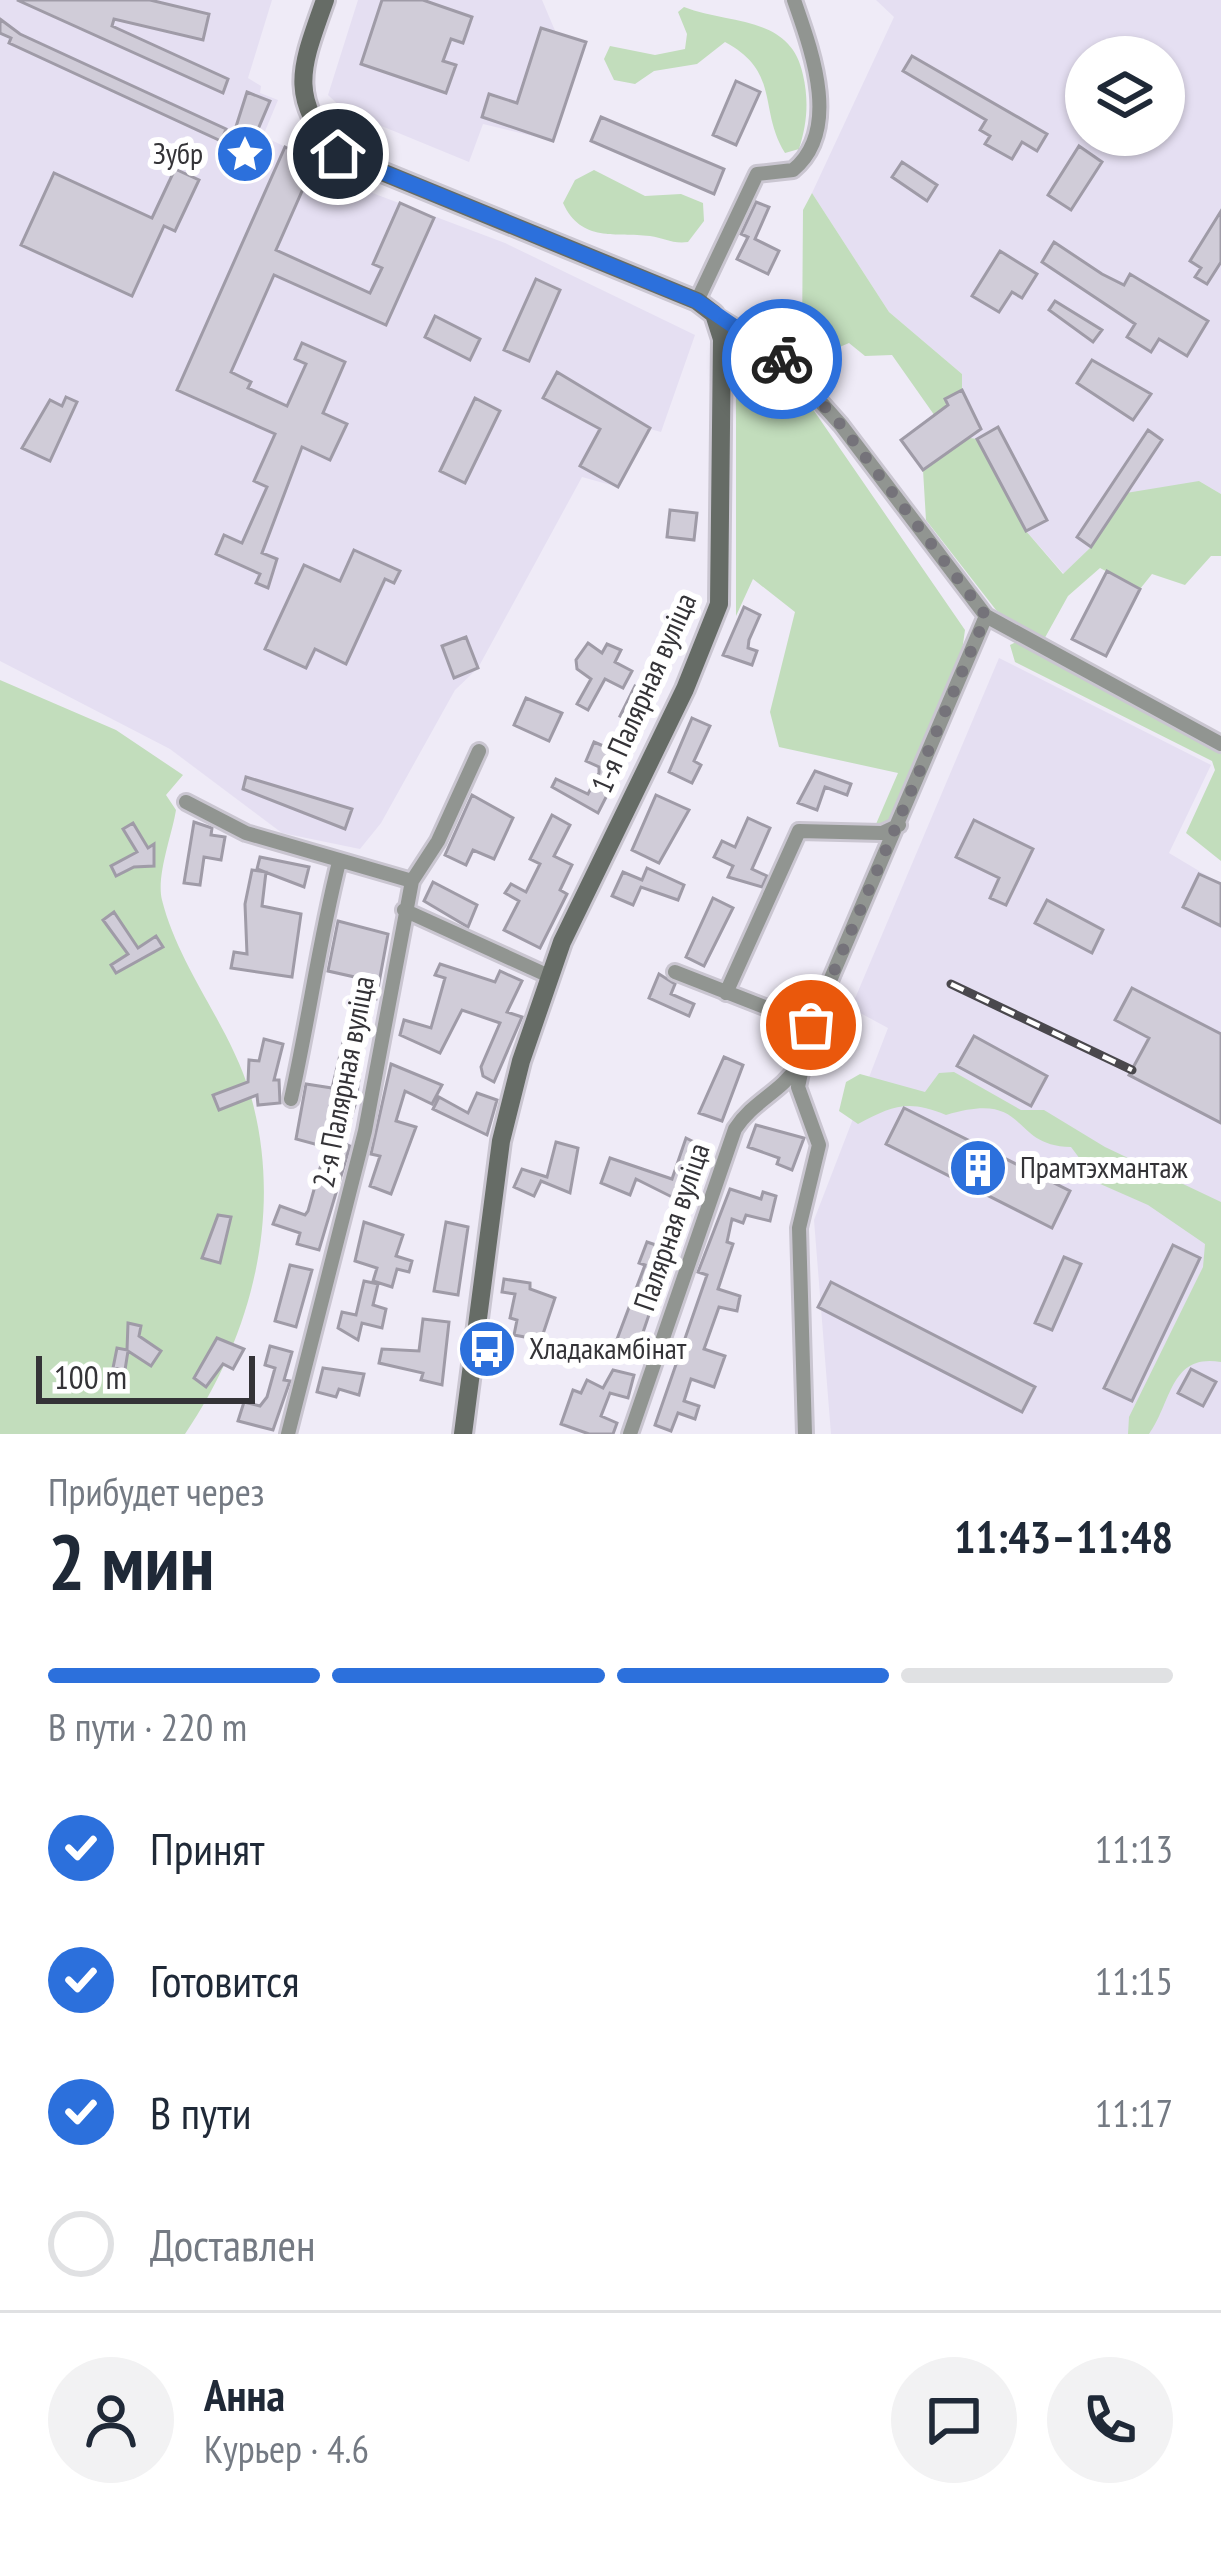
<!DOCTYPE html>
<html lang="ru">
<head>
<meta charset="utf-8">
<style>
  body { margin:0; font-family:"PT Sans Narrow",sans-serif; background:#f2f2f3; color:#1f2937; height:100vh; display:flex; flex-direction:column; font-size:45px; white-space:nowrap }
  * { box-sizing:border-box; margin:0 }
  p { font-size:39px; color:#747a83 }
  .icon { flex:none; width:66px; height:66px; fill:none; stroke:currentColor; stroke-width:2; stroke-linecap:round; stroke-linejoin:round }
  .map { position:relative; height:1434px; overflow:hidden }
  .panel { display:flex; flex-direction:column; background:#fff; flex:1 }
  .panel>* { flex:none }
  .fabs { position:absolute; left:1065px; top:36px; display:grid; gap:24px }
  .fabs a { display:grid; place-items:center; width:120px; height:120px; border-radius:50%; background:#fff; box-shadow:0 3px 9px #0004; font-size:60px }
  .scale { position:absolute; left:36px; bottom:30px; width:219px; box-sizing:border-box; padding-left:12px; border:6px solid #343337; border-top:0; font-size:33px; line-height:42px; white-space:nowrap; color:#343337; -webkit-text-stroke:9px #fff; paint-order:stroke }
  .pin { position:absolute; display:grid; place-items:center; width:102px; height:102px; color:#fff; margin:-51px; border:6px solid #fff; border-radius:50%; box-shadow:0 3px 12px #0007 }
  .courier { position:absolute; display:grid; place-items:center; width:120px; height:120px; margin:-60px; border:9px solid #2c70dc; border-radius:50%; background:#fff; color:#222; box-shadow:0 3px 15px #0007 }
  .overview em { font-style:normal; font-weight:600 }
  .overview div { display:flex; flex-direction:column-reverse }
  .overview { display:flex; align-items:center; justify-content:space-between; height:204px; padding:0 48px }
  h1 { font-size:78px; font-weight:600; line-height:90px }
  .bar { display:grid; grid-template-columns:repeat(4,1fr); gap:18px 12px; align-content:center; height:144px; padding:0 48px }
  .bar i { height:15px; border-radius:9px; background:#e0e1e3 }
  .bar .selected { background:#2c70dc }
  .bar p { grid-column:span 4 }
  .line { display:flex; align-items:center; gap:30px; padding:0 48px; border-top:3px solid #e0e1e3 }
  .line div { flex:1 }
  .round { display:grid; place-items:center; flex:none; width:126px; height:126px; border-radius:63px; background:#f2f2f3 }
  ol { padding:0 48px; list-style:none }
  li { display:flex; align-items:center; gap:36px; height:132px }
  li p { margin-inline-start:auto }
  li .icon { padding:12px; border-radius:50%; background:#2c70dc; color:#fff; stroke-width:4 }
  li:last-child { color:#747a83 }
  li i { width:66px; height:66px; border:6px solid #e0e1e3; border-radius:50% }
  .map>svg:first-child { display:block }
</style>
</head>
<body>
<div class="map">
<svg width="1221" height="1434" viewBox="0 0 1221 1434">
  <rect width="100%" height="100%" fill="#efebf7"/>
  <path fill="#e5dff2" fill-rule="evenodd" d="M 0,0 L 272,0 L 248,78 L 261,86 L 260,93 L 278,100 L 263,136 L 306,157 L 330,177 L 505,243 L 695,335 L 661,432 L 650,429 L 618,487 L 582,477 L 478,668 L 455,690 L 381,823 L 360,849 L 282,833 L 170,749 L 0,661 Z
    M 358,0 L 542,0 L 556,33 L 586,42 L 566,105 L 546,99 L 562,114 L 553,141 L 483,124 L 469,162 L 345,111 L 328,95 Z
    M 876,0 L 1221,0 L 1221,494 L 1199,481 L 1091,547 L 1064,574 L 1026,531 L 977,439 L 963,438 L 945,399 L 962,374 L 889,312 L 812,193 L 894,17 ZM 1086,57 L 1164,57 L 1164,135 L 1086,135 Z
    M 999,658 L 1211,765 L 1169,853 L 1221,884 L 1221,1434 L 831,1434 L 814,1220 L 888,1028 L 851,1008 Z"/>
  <path fill="#c2ddbc" d="M 684,7 C 731,25 791,15 803,75 C 809,101 807,124 799,149 L 785,153 C 758,109 781,72 725,42 L 697,64 L 654,71 L 635,84 L 614,80 L 604,59 L 610,46 L 655,55 L 685,49 L 687,34 L 678,12 Z
    M 594,170 L 645,196 L 681,194 L 703,203 L 704,221 L 688,242 C 672,244 664,238 650,236 C 616,232 581,243 563,203 L 575,180 Z
    M 812,193 L 889,312 L 962,374 L 962,390 L 945,399 L 963,437 L 977,439 L 1026,531 L 1063,574 L 1091,547 L 1126,493 L 1199,481 L 1221,494 L 1221,556 L 1211,556 L 1185,585 L 1152,574 L 1140,589 L 1100,568 L 1068,596 L 1042,643 L 996,610 L 926,520 L 923,470 L 956,446 L 892,355 L 865,356 L 849,343 L 835,349 L 824,378 L 804,354 L 802,342 L 803,210 Z
    M 742,348 L 749,348 L 771,371 L 780,372 L 810,405 L 965,630 L 960,665 L 891,823 L 873,831 L 898,773 L 779,747 L 770,712 L 795,612 L 753,579 L 736,616 L 736,357 Z
    M 1018,641 L 1221,750 L 1221,861 L 1186,833 L 1215,770 L 1212,761 L 1015,662 L 1010,645 Z
    M 0,680 L 116,730 L 183,775 L 166,795 L 176,810 C 172,835 156,876 162,900 C 179,968 230,1026 250,1093 C 284,1210 253,1334 185,1434 L 0,1434 Z
    M 954,1072 L 1021,1110 L 1044,1110 L 1105,1147 L 1221,1202 L 1221,1362 C 1170,1353 1172,1402 1149,1434 L 1128,1434 L 1129,1417 L 1203,1267 L 1205,1244 L 1148,1205 L 1098,1183 L 1071,1147 C 1008,1146 1031,1089 946,1115 C 908,1099 892,1106 858,1124 L 839,1111 L 846,1082 L 860,1074 L 925,1092 L 939,1073 Z"/>
  <path fill="#d0ccd8" stroke="#9f9ba7" stroke-width="3" d="M 17,0 L 150,0 L 209,14 L 203,40 L 114,19 L 112,26 L 228,79 L 223,93 Z
    M 382,0 L 423,0 L 472,17 L 463,43 L 451,39 L 443,61 L 456,65 L 446,93 L 361,64 Z
    M 0,19 L 20,34 L 226,129 L 221,141 L 9,43 L 11,38 L 0,33 Z
    M 541,28 L 586,42 L 553,141 L 482,117 L 489,94 L 517,103 Z
    M 912,56 L 1047,134 L 1037,151 L 1022,142 L 1012,159 L 985,144 L 990,136 L 980,130 L 986,120 L 903,71 Z
    M 736,81 L 760,92 L 736,145 L 713,135 Z
    M 247,92 L 270,101 L 253,141 L 234,133 Z
    M 601,117 L 724,169 L 714,194 L 591,141 Z
    M 1079,146 L 1102,162 L 1071,210 L 1048,195 Z
    M 285,147 L 306,157 L 296,178 L 306,182 L 276,250 L 370,293 L 382,268 L 373,264 L 400,203 L 434,218 L 386,325 L 274,275 L 231,372 L 251,382 L 248,388 L 287,406 L 306,364 L 295,359 L 302,343 L 345,362 L 323,413 L 347,424 L 330,460 L 302,447 L 262,553 L 277,559 L 268,588 L 256,583 L 260,574 L 216,554 L 224,535 L 242,543 L 267,487 L 254,481 L 275,434 L 177,390 Z
    M 902,162 L 937,185 L 927,201 L 892,177 Z
    M 175,169 L 199,180 L 175,231 L 164,226 L 132,296 L 21,245 L 54,173 L 152,218 Z
    M 756,202 L 769,207 L 755,239 L 779,251 L 768,274 L 737,259 L 748,237 L 741,234 Z
    M 1221,211 L 1221,262 L 1207,284 L 1195,277 L 1201,268 L 1190,261 Z
    M 1054,242 L 1102,274 L 1124,285 L 1130,274 L 1208,321 L 1187,356 L 1159,339 L 1151,352 L 1127,337 L 1135,324 L 1042,262 Z
    M 1000,251 L 1037,274 L 1022,298 L 1012,292 L 999,312 L 972,296 Z
    M 536,279 L 560,290 L 529,361 L 504,350 Z
    M 1055,301 L 1102,330 L 1093,342 L 1049,310 Z
    M 435,316 L 480,339 L 470,360 L 425,337 Z
    M 1092,360 L 1151,394 L 1133,420 L 1077,383 Z
    M 557,372 L 650,428 L 618,487 L 580,466 L 600,429 L 543,398 Z
    M 962,390 L 981,429 L 923,470 L 901,440 L 948,405 L 945,399 Z
    M 66,397 L 77,402 L 50,461 L 22,448 L 50,400 L 62,406 Z
    M 475,398 L 500,411 L 465,483 L 440,471 Z
    M 998,427 L 1047,520 L 1026,531 L 977,439 Z
    M 1148,430 L 1162,440 L 1091,547 L 1077,537 Z
    M 670,510 L 697,513 L 694,540 L 667,537 Z
    M 354,550 L 400,571 L 394,583 L 385,579 L 346,664 L 315,649 L 306,668 L 265,649 L 304,565 L 340,581 Z
    M 1107,571 L 1140,589 L 1106,656 L 1072,639 Z
    M 744,607 L 760,615 L 749,640 L 748,648 L 757,651 L 752,665 L 723,655 Z
    M 466,637 L 478,668 L 454,678 L 442,646 Z
    M 588,643 L 602,653 L 607,644 L 621,650 L 615,662 L 632,671 L 623,688 L 605,679 L 588,710 L 577,704 L 591,679 L 577,669 L 576,660 Z
    M 635,686 L 655,695 L 640,726 L 620,716 Z
    M 526,698 L 562,713 L 549,741 L 514,725 Z
    M 692,718 L 710,726 L 694,761 L 701,765 L 692,783 L 669,772 Z
    M 594,742 L 627,756 L 598,813 L 552,787 L 556,779 L 588,794 L 599,773 L 599,767 L 586,761 Z
    M 815,771 L 851,784 L 847,795 L 825,787 L 817,810 L 798,803 Z
    M 246,777 L 352,809 L 345,829 L 243,789 Z
    M 472,795 L 513,818 L 494,859 L 473,850 L 466,865 L 445,855 Z
    M 656,795 L 689,810 L 659,863 L 632,850 Z
    M 552,815 L 570,825 L 554,856 L 572,865 L 560,890 L 567,894 L 540,948 L 504,930 L 519,901 L 505,893 L 511,884 L 526,892 L 540,864 L 530,859 Z
    M 748,818 L 770,828 L 752,869 L 767,876 L 762,887 L 728,877 L 733,866 L 714,857 L 722,841 L 735,847 Z
    M 974,820 L 1033,849 L 1006,905 L 990,898 L 999,878 L 956,857 Z
    M 194,822 L 212,828 L 211,835 L 225,837 L 221,860 L 204,857 L 200,885 L 184,883 Z
    M 133,823 L 148,848 L 154,844 L 154,866 L 134,867 L 116,876 L 111,866 L 137,852 L 123,829 Z
    M 260,857 L 309,867 L 304,887 L 257,869 Z
    M 647,868 L 684,885 L 678,900 L 641,887 L 633,905 L 612,896 L 623,872 L 642,880 Z
    M 252,870 L 266,872 L 262,906 L 301,914 L 292,977 L 231,968 L 234,952 L 247,954 L 245,904 Z
    M 1199,874 L 1221,884 L 1221,926 L 1183,907 Z
    M 433,882 L 477,905 L 468,927 L 424,901 Z
    M 713,898 L 733,908 L 704,966 L 686,957 Z
    M 1047,900 L 1103,930 L 1092,953 L 1035,923 Z
    M 114,912 L 138,948 L 156,936 L 163,947 L 116,973 L 111,965 L 128,954 L 103,920 Z
    M 338,921 L 388,934 L 376,999 L 355,995 L 359,978 L 328,971 Z
    M 440,964 L 495,982 L 500,971 L 522,981 L 507,1012 L 522,1017 L 494,1082 L 483,1076 L 481,1067 L 500,1023 L 462,1010 L 440,1053 L 400,1035 L 404,1020 L 431,1028 L 445,978 L 435,975 Z
    M 659,974 L 675,984 L 671,994 L 694,1004 L 689,1016 L 649,998 Z
    M 1132,988 L 1221,1034 L 1221,1123 L 1129,1075 L 1149,1038 L 1115,1020 Z
    M 348,1022 L 366,1025 L 356,1102 L 343,1143 L 350,1146 L 319,1250 L 297,1244 L 300,1233 L 273,1224 L 280,1206 L 305,1215 L 308,1211 L 326,1147 L 296,1139 L 306,1084 L 332,1088 Z
    M 974,1036 L 1047,1076 L 1031,1106 L 957,1066 Z
    M 264,1039 L 283,1044 L 274,1080 L 279,1080 L 280,1103 L 258,1105 L 257,1095 L 219,1110 L 213,1095 L 248,1082 L 249,1060 L 259,1061 Z
    M 724,1057 L 743,1065 L 722,1121 L 699,1113 Z
    M 391,1064 L 442,1085 L 432,1104 L 405,1091 L 396,1121 L 416,1127 L 391,1194 L 370,1186 L 380,1156 L 371,1154 Z
    M 477,1093 L 497,1100 L 487,1135 L 433,1109 L 439,1097 L 468,1113 Z
    M 904,1108 L 1070,1191 L 1052,1228 L 886,1144 Z
    M 756,1125 L 804,1138 L 792,1170 L 777,1164 L 779,1158 L 748,1147 Z
    M 686,1138 L 706,1148 L 686,1204 L 636,1179 L 630,1195 L 601,1183 L 610,1158 L 672,1179 Z
    M 556,1142 L 578,1148 L 570,1193 L 541,1181 L 534,1196 L 514,1187 L 522,1169 L 547,1177 Z
    M 730,1189 L 761,1199 L 763,1192 L 776,1196 L 770,1221 L 746,1215 L 743,1223 L 732,1219 L 727,1242 L 733,1244 L 718,1289 L 740,1296 L 737,1311 L 719,1307 L 704,1349 L 725,1356 L 714,1387 L 691,1379 L 684,1401 L 699,1406 L 695,1419 L 678,1413 L 671,1431 L 655,1425 L 707,1275 L 698,1272 Z
    M 218,1215 L 231,1217 L 220,1263 L 202,1258 Z
    M 364,1222 L 403,1235 L 396,1256 L 412,1261 L 409,1272 L 397,1269 L 392,1287 L 373,1281 L 377,1268 L 355,1261 Z
    M 446,1222 L 468,1227 L 458,1295 L 434,1291 Z
    M 647,1242 L 671,1250 L 637,1350 L 616,1342 L 645,1265 L 639,1263 Z
    M 1173,1245 L 1200,1258 L 1132,1401 L 1104,1388 Z
    M 1064,1257 L 1081,1264 L 1052,1330 L 1035,1323 Z
    M 290,1265 L 312,1270 L 296,1327 L 275,1321 Z
    M 504,1279 L 530,1283 L 530,1289 L 555,1298 L 541,1340 L 514,1335 L 517,1320 L 510,1318 L 515,1294 L 502,1292 Z
    M 364,1281 L 378,1284 L 373,1305 L 386,1309 L 382,1328 L 362,1323 L 358,1340 L 338,1328 L 342,1312 L 356,1315 Z
    M 831,1282 L 1035,1387 L 1022,1412 L 818,1307 Z
    M 423,1319 L 449,1322 L 442,1385 L 421,1380 L 423,1373 L 379,1363 L 382,1349 L 419,1351 Z
    M 128,1323 L 141,1326 L 139,1336 L 161,1351 L 151,1366 L 128,1351 L 125,1370 L 113,1368 L 117,1348 L 127,1350 Z
    M 217,1338 L 244,1349 L 233,1369 L 223,1364 L 206,1387 L 194,1378 Z
    M 270,1346 L 292,1352 L 284,1380 L 290,1381 L 273,1430 L 238,1421 L 244,1402 L 260,1406 L 267,1397 L 275,1368 L 265,1365 Z
    M 323,1368 L 364,1374 L 359,1395 L 339,1389 L 336,1397 L 317,1392 Z
    M 1191,1369 L 1216,1382 L 1203,1406 L 1178,1393 Z
    M 613,1370 L 634,1375 L 628,1398 L 610,1393 L 601,1416 L 617,1423 L 613,1434 L 589,1434 L 561,1424 L 573,1390 L 581,1393 L 587,1380 L 603,1388 Z"/>
  <g fill="none" stroke-linecap="round" stroke-linejoin="round">
    <defs>
      <path id="street" d="M 697,301 L 757,174 L 793,170 C 842,130 811,49 794,0
        M 714,314 L 776,352 L 841,425 L 986,616 L 1221,744
        M 186,802 L 246,833 L 412,881
        M 404,910 L 549,976
        M 675,972 L 811,1025
        M 726,993 L 799,831 L 882,833 L 899,825
        M 291,1099 C 309,1019 319,941 339,862
        M 288,1434 L 365,1131 L 412,881 L 438,841 L 479,751
        M 630,1434 L 735,1129 C 753,1101 780,1093 798,1066
        M 805,1434 L 799,1228 L 819,1145 L 798,1087 L 811,1025 L 986,616"/>
      <path id="secondary" d="M 325,0 C 301,68 287,96 338,154 L 697,301 L 714,314 L 722,339 L 719,604 L 685,689 L 562,942 L 521,1061 L 501,1141 L 463,1434"/>
    </defs>
    <use href="#street" stroke="#cac6d1" stroke-width="20"/>
    <use href="#secondary" stroke="#cac6d1" stroke-width="24"/>
    <use href="#street" stroke="#919591" stroke-width="14"/>
    <use href="#secondary" stroke="#666c66" stroke-width="18"/>
    <defs>
      <path id="rail" d="M 951,984 L 1132,1070"/>
    </defs>
    <use href="#rail" stroke="#4a484d" stroke-width="9"/>
    <use href="#rail" stroke="#fff" stroke-width="4.5" stroke-dasharray="14" stroke-linecap="butt"/>
  </g>
  <g fill="none" stroke-linecap="round" stroke-linejoin="round">
    <path stroke="#75737a" stroke-width="12" stroke-dasharray="0 21.6" d="M 782,359 L 841,425 L 986,616 L 811,1025"/>
    <path stroke="#2c70dc" stroke-width="15" d="M 338,154 L 697,301 L 782,359"/>
  </g>
  <defs>
    <symbol id="sight-disc" viewBox="-11 -11 22 22"><circle r="9.5" fill="#2c70dc" stroke="#fff"/><path d="M0-6L1.8-2.2L6-1.7L2.9 1.2L3.7 5.4L0 3.3L-3.7 5.4L-2.9 1.2L-6-1.7L-1.8-2.2Z" fill="#fff"/></symbol>
    <symbol id="building-disc" viewBox="-11 -11 22 22"><circle r="9.5" fill="#2c70dc" stroke="#fff"/><path d="M-4-6H4V6H1V3H-1V6H-4ZM-2.5-4.3h1.7v1.8h-1.7ZM.8-4.3h1.7v1.8H.8ZM-2.5-1h1.7V.8h-1.7ZM.8-1h1.7V.8H.8Z" fill="#fff"/></symbol>
    <symbol id="bus-disc" viewBox="-11 -11 22 22"><circle r="9.5" fill="#2c70dc" stroke="#fff"/><path d="M-5-6H5V4H4V6H2V4H-2V6H-4V4H-5ZM-3.5-4V0h7V-4ZM-3.5 1.2v1.5H-2V1.2ZM2 1.2v1.5H3.5V1.2Z" fill="#fff"/></symbol>
  </defs>
  <g fill-rule="evenodd">
    <use href="#sight-disc" x="212" y="121" width="66" height="66"/>
    <use href="#building-disc" x="945" y="1135" width="66" height="66"/>
    <use href="#bus-disc" x="454" y="1316" width="66" height="66"/>
  </g>
  <g text-anchor="middle" stroke-width="12" stroke-linejoin="round" paint-order="stroke">
    <g font-size="30" fill="#343337" stroke="#fff" text-anchor="start">
      <text x="203" y="164" text-anchor="end">Зубр</text>
      <text x="1020" y="1178">Прамтэхмантаж</text>
      <text x="529" y="1359">Хладакамбінат</text>
    </g>
    <g font-size="30" fill="#343337" stroke="#fff">
      <text transform="translate(644 693) rotate(-66)" y="10">1-я Палярная вуліца</text>
      <text transform="translate(344 1082) rotate(-79)" y="10">2-я Палярная вуліца</text>
      <text transform="translate(672 1227) rotate(-71)" y="10">Палярная вуліца</text>
    </g>
  </g>
</svg>
<div class="fabs">
<a><svg class="icon" aria-label="layers" viewBox="0 0 24 24"><path d="M12 4l9 5-9 5-9-5zM3 14l9 5 9-5"/></svg></a>
</div>
<div class="scale">100 m</div>
<div class="pin" style="left:811px;top:1025px;background:#ea580c"><svg class="icon" aria-label="bag" viewBox="0 0 24 24"><path d="M5 8h14l-1 12H6zM9 8a3 3 0 0 1 6 0"/></svg></div>
<div class="pin" style="left:338px;top:154px;background:#1f2937"><svg class="icon" aria-label="home" viewBox="0 0 24 24"><path d="M3 11l9-7 9 7M6 9v11h12V9"/></svg></div>
<div class="courier" style="left:782px;top:359px"><svg class="icon" aria-label="bike" viewBox="0 0 24 24"><circle cx="6" cy="16" r="4"/><circle cx="18" cy="16" r="4"/><path d="M6 16l4-8h5l3 8M10 8l3 8H6M13 5h3"/></svg></div>
</div>
<section class="panel">
<div class="overview"><div><h1>2 мин</h1><p>Прибудет через</p></div><em>11:43–11:48</em></div>
<div class="bar"><i class="selected"></i><i class="selected"></i><i class="selected"></i><i></i><p>В пути · 220 m</p></div>
<ol>
<li><svg class="icon" aria-label="check" viewBox="0 0 24 24"><path d="M5 12l5 5 9-10"/></svg>Принят<p>11:13</p></li>
<li><svg class="icon" aria-label="check" viewBox="0 0 24 24"><path d="M5 12l5 5 9-10"/></svg>Готовится<p>11:15</p></li>
<li><svg class="icon" aria-label="check" viewBox="0 0 24 24"><path d="M5 12l5 5 9-10"/></svg>В пути<p>11:17</p></li>
<li><i></i>Доставлен</li>
</ol>
<div class="line" style="height:216px"><a class="round"><svg class="icon" aria-label="person" viewBox="0 0 24 24"><circle cx="12" cy="8" r="4"/><path d="M4 21q1-7 8-7t8 7"/></svg></a><div><b>Анна</b><p>Курьер · 4.6</p></div><a class="round"><svg class="icon" aria-label="chat" viewBox="0 0 24 24"><path d="M4 5h16v11H9l-5 4z"/></svg></a><a class="round"><svg class="icon" aria-label="phone" viewBox="0 0 24 24"><path d="M5 4h4l2 5-3 2q2 4 5 5l2-3 5 2v4C11 20 4 13 5 4z"/></svg></a></div>
</section>
</body>
</html>
